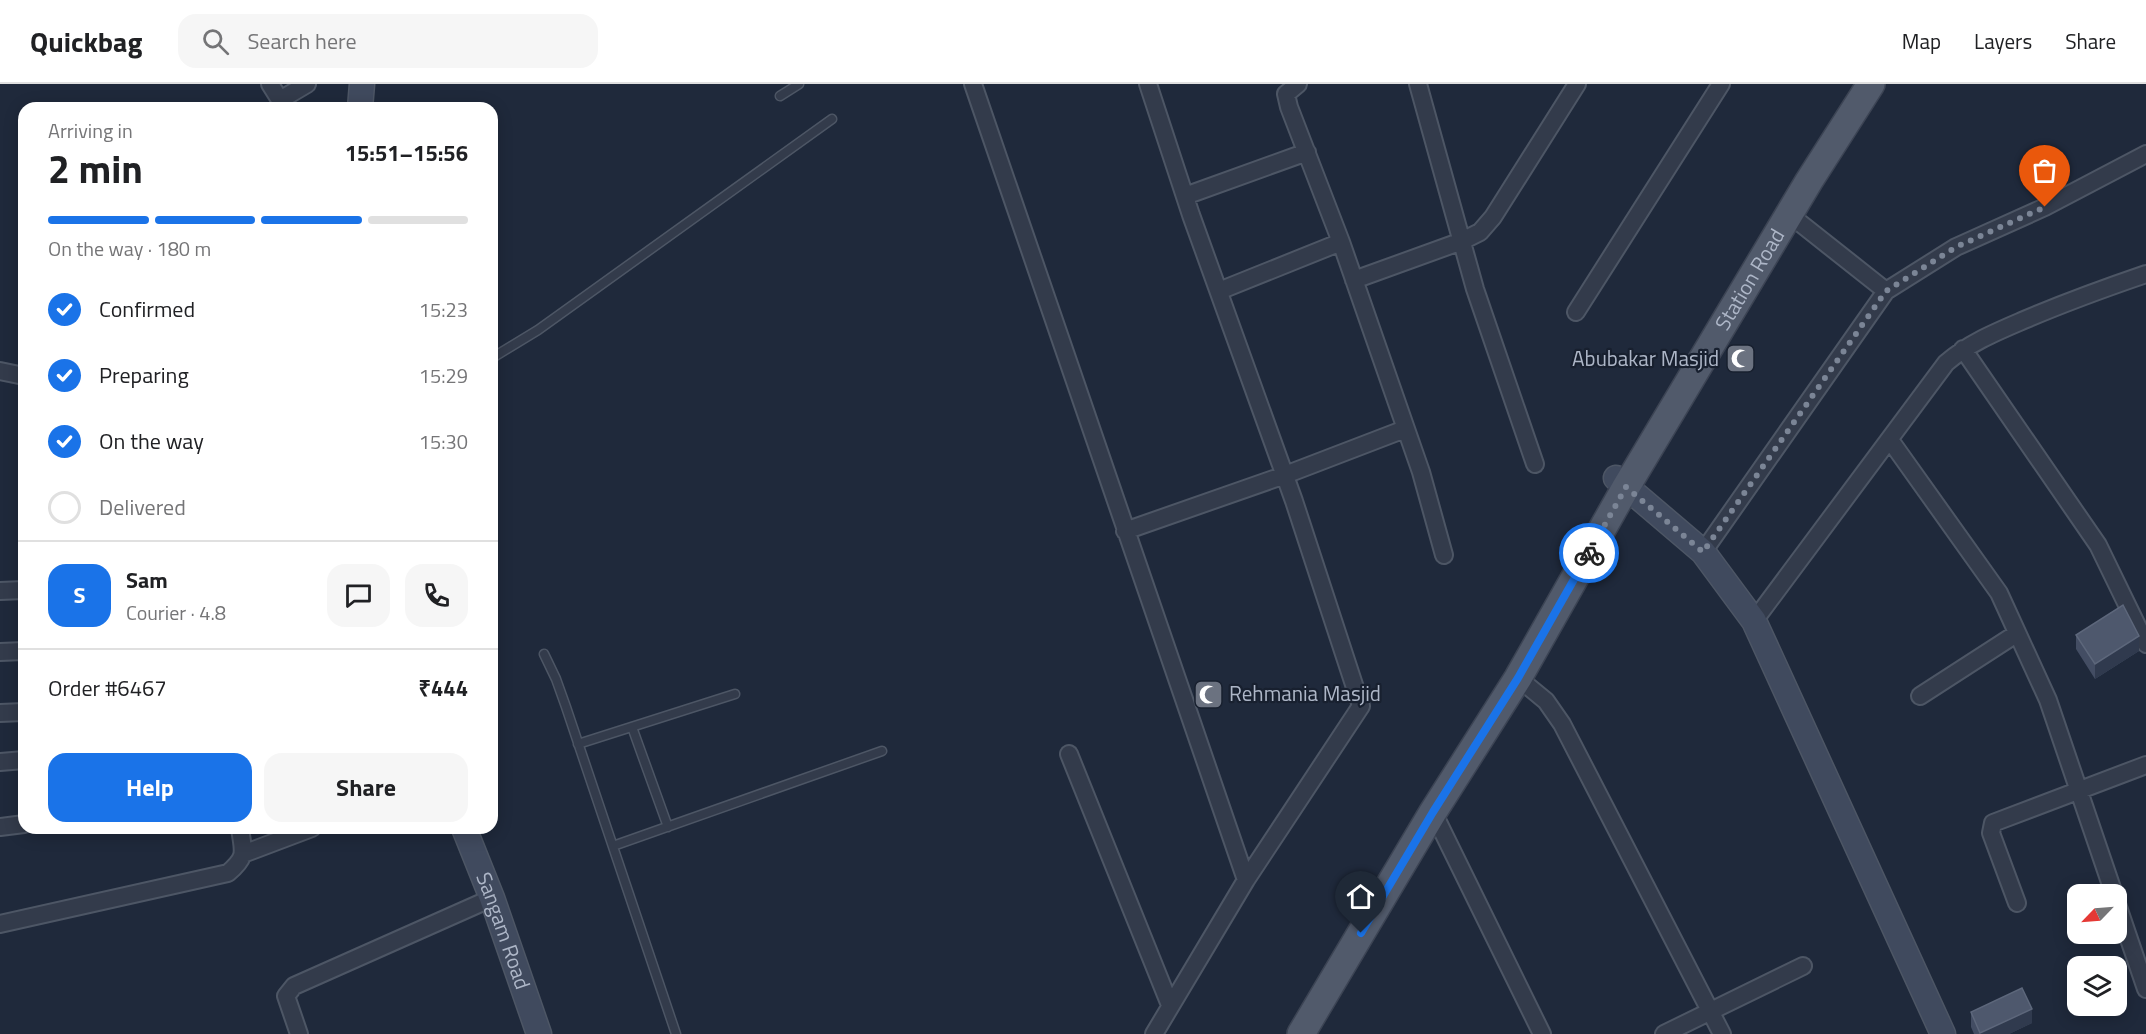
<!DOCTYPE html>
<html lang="en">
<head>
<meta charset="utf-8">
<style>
  body { margin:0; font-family:"Titillium Web",sans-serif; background:#f6f6f6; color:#202124; height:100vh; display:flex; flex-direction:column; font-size:22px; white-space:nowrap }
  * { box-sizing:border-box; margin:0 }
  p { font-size:20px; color:#757577 }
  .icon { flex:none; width:33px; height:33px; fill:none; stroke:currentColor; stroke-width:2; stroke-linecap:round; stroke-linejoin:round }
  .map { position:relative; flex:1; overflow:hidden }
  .sheet { position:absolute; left:18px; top:18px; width:480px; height:732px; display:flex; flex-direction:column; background:#fff; border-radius:18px; box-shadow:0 3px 15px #0003 }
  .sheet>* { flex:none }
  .needle { width:39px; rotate:245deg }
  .tools { position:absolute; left:2067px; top:800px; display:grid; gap:12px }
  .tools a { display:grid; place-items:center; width:60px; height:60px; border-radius:12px; background:#fff; box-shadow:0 3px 15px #0003; font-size:30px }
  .pin { position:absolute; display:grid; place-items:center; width:51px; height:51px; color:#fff; margin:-62px -26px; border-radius:50% 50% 50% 0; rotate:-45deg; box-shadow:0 0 6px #0007 }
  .pin .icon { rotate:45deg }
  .courier { position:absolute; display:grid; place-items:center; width:60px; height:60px; margin:-30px; border:4px solid #1a73e8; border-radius:50%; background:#fff; color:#222; box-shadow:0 2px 8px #0007 }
  .summary em { font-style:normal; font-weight:700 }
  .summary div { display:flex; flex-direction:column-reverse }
  .summary { display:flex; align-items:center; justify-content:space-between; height:102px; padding:0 30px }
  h1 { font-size:39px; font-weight:700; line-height:45px }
  .bar { display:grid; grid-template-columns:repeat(4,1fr); gap:9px 6px; align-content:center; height:72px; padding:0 30px }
  .bar i { height:8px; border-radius:4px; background:#e0e0e0 }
  .bar .active { background:#1a73e8 }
  .bar p { grid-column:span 4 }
  .line { display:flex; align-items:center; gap:15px; padding:0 30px; border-top:2px solid #e0e0e0 }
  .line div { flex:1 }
  .round { display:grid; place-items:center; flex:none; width:63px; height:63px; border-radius:18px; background:#f6f6f6 }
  ol { padding:0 30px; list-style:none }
  li { display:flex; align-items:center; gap:18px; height:66px }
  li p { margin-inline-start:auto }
  li .icon { padding:6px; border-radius:50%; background:#1a73e8; color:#fff; stroke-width:4 }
  li:last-child { color:#757577 }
  li i { width:33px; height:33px; border:3px solid #e0e0e0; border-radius:50% }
  .primary-button { display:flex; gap:12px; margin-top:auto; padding:12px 30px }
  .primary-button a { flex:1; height:69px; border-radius:18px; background:#1a73e8; color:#fff; font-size:24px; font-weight:700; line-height:69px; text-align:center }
  .primary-button a+a { background:#f6f6f6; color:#202124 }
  header { display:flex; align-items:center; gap:36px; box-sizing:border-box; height:84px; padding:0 30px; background:#fff; border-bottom:2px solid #e0e0e0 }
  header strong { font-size:28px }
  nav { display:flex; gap:33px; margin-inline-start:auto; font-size:21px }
  .search { width:420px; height:54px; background:#f6f6f6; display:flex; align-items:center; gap:15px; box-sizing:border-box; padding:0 21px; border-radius:18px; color:#757577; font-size:22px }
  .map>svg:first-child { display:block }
</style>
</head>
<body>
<header>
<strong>Quickbag</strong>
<div class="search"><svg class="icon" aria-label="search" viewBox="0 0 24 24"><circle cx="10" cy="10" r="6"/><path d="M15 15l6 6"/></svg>Search here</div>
<nav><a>Map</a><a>Layers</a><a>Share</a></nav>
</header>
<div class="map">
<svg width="2146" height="950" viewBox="0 0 2146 950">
  <rect width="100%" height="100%" fill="#1f293b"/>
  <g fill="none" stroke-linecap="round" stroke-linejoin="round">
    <defs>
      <path id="lane" d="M 780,12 L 799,0
        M 492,274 L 538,246 L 832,35
        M 544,570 L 556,595 L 566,623 L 676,950
        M 632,643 L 668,743
        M 578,660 L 735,610
        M 613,762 L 882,667"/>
      <path id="street" d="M 270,0 L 285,24
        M 973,0 L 1246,796
        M 1148,0 L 1191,131 L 1294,417 L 1361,622 L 1246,796 L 1154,950
        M 1298,0 L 1286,10 L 1289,23 L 1341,158 L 1421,388 L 1444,471
        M 1418,0 L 1475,205 L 1535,380
        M 280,16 L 307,0
        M 1185,112 L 1307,68
        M 1790,131 L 1886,207
        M 1354,196 L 1462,157 L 1480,148 L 1493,133 L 1577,0
        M 1219,207 L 1341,158
        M 1576,228 L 1721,0
        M 1963,265 L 2098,461 L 2146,560
        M 0,287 L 24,292
        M 1890,356 L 1999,509 L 2048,616 L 2114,810
        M 1125,447 L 1285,391 L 1405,345
        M 1703,468 L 1886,207 L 1956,163 L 2045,123 L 2146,70
        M 0,507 L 24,506
        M 1754,537 L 1946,279 C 1969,259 1996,248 2024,236 C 2064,219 2105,204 2146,190
        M 0,568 L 24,567
        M 1518,594 L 1546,617 L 1562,640 L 1722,950
        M 1920,612 L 2016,550
        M 0,629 L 24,628
        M 1069,670 L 1170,921
        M 0,678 L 24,676
        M 1433,728 L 1542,950
        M 0,743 L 24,740
        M 243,770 L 312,744
        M 2116,817 L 2146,905
        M 2017,819 L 1991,749 L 1993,739 L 2146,681
        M 0,840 L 228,789 C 248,772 243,768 240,744
        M 299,950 L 286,912 L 294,902 L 492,814
        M 1664,950 L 1803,882"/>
      <g id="secondary">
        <path d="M 360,24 L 362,0"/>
        <path d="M 1616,394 L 1703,468 L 1754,537 L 1943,950"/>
        <path id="s1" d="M 464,744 L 492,814 L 539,950"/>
      </g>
      <g id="primary">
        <path id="s2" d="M 1301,950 L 1433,728 L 1518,594 L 1626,403 L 1809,97 L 1871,0"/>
      </g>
    </defs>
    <use href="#lane" stroke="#4d5665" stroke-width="11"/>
    <use href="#street" stroke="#4d5665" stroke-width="20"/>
    <use href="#secondary" stroke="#4d5665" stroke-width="27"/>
    <use href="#primary" stroke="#3c4454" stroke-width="30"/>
    <use href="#lane" stroke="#333b4b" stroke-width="8"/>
    <use href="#street" stroke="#333b4b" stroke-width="16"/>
    <use href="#secondary" stroke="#404a5e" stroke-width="24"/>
    <use href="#primary" stroke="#515a6b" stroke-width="27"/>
  </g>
  <path fill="#434d63" d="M 2076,551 L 2139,567 L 2095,595 L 2076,565 Z
    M 1971,928 L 2032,939 L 2009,950 L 1974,950 L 1971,943 Z"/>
  <path fill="#303a4e" d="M 2139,552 L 2139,567 L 2095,595 L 2095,580 Z
    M 2032,925 L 2032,939 L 2009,950 L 1980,950 L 1980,949 Z"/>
  <path fill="#4e586d" stroke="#5d677b" stroke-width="1.5" d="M 2123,521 L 2139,552 L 2095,580 L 2076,551 Z
    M 2022,904 L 2032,925 L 1980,949 L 1971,928 Z"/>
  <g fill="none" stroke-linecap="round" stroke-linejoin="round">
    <path stroke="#7b8596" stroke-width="6" stroke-dasharray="0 10.8" d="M 1589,469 L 1626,403 L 1703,468 L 1886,207 L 1956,163 L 2045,123"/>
    <path stroke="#1a73e8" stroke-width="8" d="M 1361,849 L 1433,728 L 1518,594 L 1589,469"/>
  </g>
  <defs>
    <symbol id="mosque-square" viewBox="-11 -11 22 22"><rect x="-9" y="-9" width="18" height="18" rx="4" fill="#6b7280" stroke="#18202f"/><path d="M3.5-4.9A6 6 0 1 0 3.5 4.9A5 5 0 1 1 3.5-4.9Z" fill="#fff"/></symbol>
  </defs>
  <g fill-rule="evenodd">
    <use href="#mosque-square" x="1724" y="258" width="33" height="33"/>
    <use href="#mosque-square" x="1192" y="594" width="33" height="33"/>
  </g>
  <g text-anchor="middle" stroke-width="4.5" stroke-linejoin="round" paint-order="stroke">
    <g font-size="21" fill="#adb6c7" stroke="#18202f">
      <text dy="7" stroke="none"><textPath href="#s2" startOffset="878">Station Road</textPath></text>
      <text dy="7" stroke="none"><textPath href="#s1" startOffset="110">Sangam Road</textPath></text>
    </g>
    <g font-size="21" fill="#adb6c7" stroke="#18202f" text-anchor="end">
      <text x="1719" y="282">Abubakar Masjid</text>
      <text x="1229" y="617" text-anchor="start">Rehmania Masjid</text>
    </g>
  </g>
</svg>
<div class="tools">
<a><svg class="needle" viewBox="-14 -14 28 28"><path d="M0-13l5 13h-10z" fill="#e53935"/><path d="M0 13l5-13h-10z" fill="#757577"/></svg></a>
<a><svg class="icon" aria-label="layers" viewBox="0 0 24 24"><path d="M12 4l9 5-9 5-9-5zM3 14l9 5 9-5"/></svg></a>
</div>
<div class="pin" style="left:2045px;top:123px;background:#ea580c"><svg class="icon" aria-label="bag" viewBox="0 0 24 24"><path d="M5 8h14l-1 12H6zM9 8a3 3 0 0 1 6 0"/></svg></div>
<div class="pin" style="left:1361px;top:849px;background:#1f2937"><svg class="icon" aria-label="home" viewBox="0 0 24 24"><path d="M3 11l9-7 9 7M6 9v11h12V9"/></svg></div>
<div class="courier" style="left:1589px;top:469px"><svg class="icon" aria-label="bike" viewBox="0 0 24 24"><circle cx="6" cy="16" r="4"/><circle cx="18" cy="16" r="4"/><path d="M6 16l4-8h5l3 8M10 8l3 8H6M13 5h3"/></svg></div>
<section class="sheet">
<div class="summary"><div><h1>2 min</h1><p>Arriving in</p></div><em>15:51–15:56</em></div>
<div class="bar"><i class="active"></i><i class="active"></i><i class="active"></i><i></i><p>On the way · 180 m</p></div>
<ol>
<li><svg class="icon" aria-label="check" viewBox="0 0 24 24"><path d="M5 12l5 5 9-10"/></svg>Confirmed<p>15:23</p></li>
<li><svg class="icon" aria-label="check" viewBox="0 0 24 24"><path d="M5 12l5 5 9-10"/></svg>Preparing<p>15:29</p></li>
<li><svg class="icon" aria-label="check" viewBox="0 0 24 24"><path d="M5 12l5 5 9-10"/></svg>On the way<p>15:30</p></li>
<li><i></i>Delivered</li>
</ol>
<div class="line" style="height:108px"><b class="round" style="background:#1a73e8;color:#fff">S</b><div><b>Sam</b><p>Courier · 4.8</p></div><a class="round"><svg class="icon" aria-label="chat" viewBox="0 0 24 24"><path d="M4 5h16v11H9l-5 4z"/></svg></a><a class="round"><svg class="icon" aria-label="phone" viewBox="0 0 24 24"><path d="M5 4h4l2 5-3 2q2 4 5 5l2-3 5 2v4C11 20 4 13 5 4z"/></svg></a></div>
<div class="line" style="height:78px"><div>Order #6467</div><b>₹444</b></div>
<div class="primary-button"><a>Help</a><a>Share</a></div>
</section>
</div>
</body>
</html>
